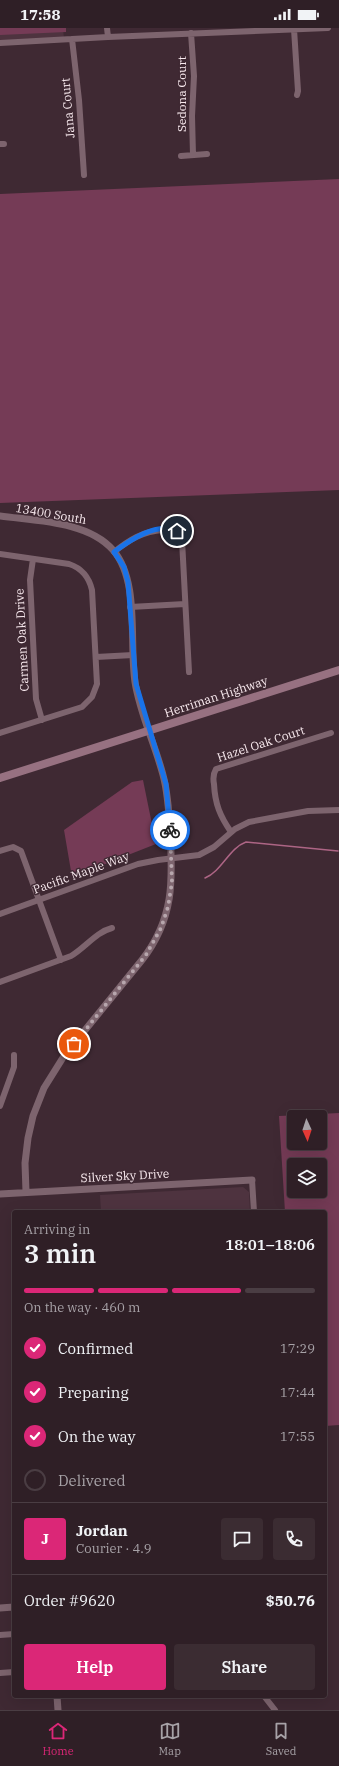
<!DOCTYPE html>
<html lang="en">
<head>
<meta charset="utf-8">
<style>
  body { margin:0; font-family:"IBM Plex Serif",serif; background:#3b2c32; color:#f1f3f6; height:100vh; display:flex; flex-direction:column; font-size:15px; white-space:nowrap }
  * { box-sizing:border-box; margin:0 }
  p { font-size:13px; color:#a7a2a7 }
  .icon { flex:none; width:22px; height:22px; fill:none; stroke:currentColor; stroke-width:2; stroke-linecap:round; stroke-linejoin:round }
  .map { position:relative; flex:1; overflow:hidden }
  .sheet { position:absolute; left:12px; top:1182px; width:315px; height:488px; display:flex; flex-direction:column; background:#2f1f26; border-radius:4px; box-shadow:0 4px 16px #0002,0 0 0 1px #4a3d43 }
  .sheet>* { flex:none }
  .needle { width:26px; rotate:177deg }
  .buttons { position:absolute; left:287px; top:1082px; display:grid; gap:8px }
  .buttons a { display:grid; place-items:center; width:40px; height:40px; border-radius:4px; background:#2f1f26; box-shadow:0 4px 16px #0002,0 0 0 1px #4a3d43; font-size:20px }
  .pin { position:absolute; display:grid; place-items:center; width:34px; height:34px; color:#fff; margin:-17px; border:2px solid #fff; border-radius:50%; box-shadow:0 1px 4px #0007 }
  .courier { position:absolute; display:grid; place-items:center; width:40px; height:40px; margin:-20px; border:3px solid #1a73e8; border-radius:50%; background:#fff; color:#222; box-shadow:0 1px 5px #0007 }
  .headline em { font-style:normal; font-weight:600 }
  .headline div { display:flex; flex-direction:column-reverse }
  .headline { display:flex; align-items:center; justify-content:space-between; height:68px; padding:0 12px }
  h1 { font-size:26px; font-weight:600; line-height:30px }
  .bar { display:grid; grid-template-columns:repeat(4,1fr); gap:6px 4px; align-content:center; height:48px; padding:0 12px }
  .bar i { height:5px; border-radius:3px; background:#4a3d43 }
  .bar .current { background:#db2777 }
  .bar p { grid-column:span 4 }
  .line { display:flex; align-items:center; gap:10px; padding:0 12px; border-top:1px solid #4a3d43 }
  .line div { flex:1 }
  .round { display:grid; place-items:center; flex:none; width:42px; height:42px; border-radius:4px; background:#3b2c32 }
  ol { padding:0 12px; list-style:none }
  li { display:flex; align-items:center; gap:12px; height:44px }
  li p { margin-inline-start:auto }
  li .icon { padding:4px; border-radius:50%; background:#db2777; color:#fff; stroke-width:4 }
  li:last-child { color:#a7a2a7 }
  li i { width:22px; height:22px; border:2px solid #4a3d43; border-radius:50% }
  .action { display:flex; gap:8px; margin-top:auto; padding:8px 12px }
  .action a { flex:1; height:46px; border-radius:4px; background:#db2777; color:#fff; font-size:16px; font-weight:600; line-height:46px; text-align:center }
  .action a+a { background:#3b2c32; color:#f1f3f6 }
  .status { display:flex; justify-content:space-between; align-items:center; height:28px; padding:0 20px; background:#2f1f26; direction:ltr }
  .status svg { height:11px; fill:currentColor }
  .dock { display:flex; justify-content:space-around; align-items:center; height:56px; border-top:1px solid #4a3d43; background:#2f1f26; font-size:11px; color:#a7a2a7 }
  .dock a { display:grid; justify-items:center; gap:2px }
  .dock .current { color:#db2777 }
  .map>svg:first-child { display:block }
</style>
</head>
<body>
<div class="status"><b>17:58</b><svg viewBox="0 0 49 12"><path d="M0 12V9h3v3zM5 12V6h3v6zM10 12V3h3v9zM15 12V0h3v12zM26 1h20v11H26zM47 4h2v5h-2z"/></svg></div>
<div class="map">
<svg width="339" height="1682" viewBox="0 0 339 1682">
  <rect width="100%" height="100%" fill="#3f2933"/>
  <path fill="#4e333f" d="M 0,0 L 63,0 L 64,11 L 0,15 Z
    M 243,1159 L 249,1164 L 250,1184 L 101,1184 L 100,1167 Z"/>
  <path fill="#753b56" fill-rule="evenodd" d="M 0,0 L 66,0 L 66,4 L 0,7 Z
    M 339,151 L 339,462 L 0,475 L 0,166 Z
    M 143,752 L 156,816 L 72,849 L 64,802 L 132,754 Z
    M 339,1085 L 339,1397 L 325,1398 L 325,1184 L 285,1184 L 279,1088 ZM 294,1089 L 320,1089 L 320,1115 L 294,1115 ZM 294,1137 L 320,1137 L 320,1163 L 294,1163 Z"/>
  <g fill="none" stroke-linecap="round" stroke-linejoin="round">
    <path stroke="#ad6585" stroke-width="1.5" d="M 205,850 C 222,843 229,820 246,814 L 338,823"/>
    <path stroke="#7d646e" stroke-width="6" d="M 107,0 L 108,9
      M 294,1 L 298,63 L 297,67
      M 191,5 L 194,48 L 192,88 L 193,127
      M 72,11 L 79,72 L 84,147
      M 0,15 L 108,9 L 328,0
      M 0,116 L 4,116
      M 181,128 L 207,126
      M 114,524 C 129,512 143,503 163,502 C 170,501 175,501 180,507 L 182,512 L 189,644
      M 0,526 L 69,536 C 81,540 89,549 92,562 L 97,656 L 92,669 L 82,679 L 0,705
      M 33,531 L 30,552 L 36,671 L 42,692
      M 130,579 L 185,576
      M 96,629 L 133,627
      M 231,804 C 220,788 215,776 214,756 C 213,751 213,746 216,741 L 331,705
      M 0,823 L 13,819 L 21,823 L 61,932
      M 0,886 L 138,836 L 158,832 L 199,827 L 214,819 L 235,801 L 249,794 L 308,783 L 339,782
      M 0,954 L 71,928 C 85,920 96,904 112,900
      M 0,1078 L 14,1039 L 14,1027
      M 252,1152 L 254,1184
      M 0,1607 L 14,1606
      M 0,1645 L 14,1644
      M 264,1668 L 275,1682"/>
    <path stroke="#7d646e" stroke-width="7" d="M 0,488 C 36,493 88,493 113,522 C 140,553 129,614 135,654 C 140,686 155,716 163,747 C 168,765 169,784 170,803 C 173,853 174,891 142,932 L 64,1028 L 44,1060 L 33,1088 L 28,1110 L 25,1135 L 26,1164
      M 0,1166 L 252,1152
      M 0,1580 L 14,1579
      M 57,1668 L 58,1682"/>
    <path stroke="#977181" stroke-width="8" d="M 0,750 L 339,642"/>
  </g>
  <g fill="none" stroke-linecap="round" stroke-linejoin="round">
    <path stroke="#b7a6ad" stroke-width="4" stroke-dasharray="0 7.2" d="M 74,1016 L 146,927 L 161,900 L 168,879 L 172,854 L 170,802"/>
    <path stroke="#1a73e8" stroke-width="5" d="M 170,802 L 166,756 L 136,656 L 128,554 L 124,539 L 114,524 C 130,512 156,494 177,503"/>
  </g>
  <g text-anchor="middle" stroke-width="3" stroke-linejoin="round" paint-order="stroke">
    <g font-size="12" fill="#f8e9ee" stroke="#3f2933">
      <text transform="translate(182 66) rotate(-90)" y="4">Sedona Court</text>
      <text transform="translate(68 80) rotate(-95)" y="4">Jana Court</text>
      <text transform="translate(51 486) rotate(10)" y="4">13400 South</text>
      <text transform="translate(22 612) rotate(-93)" y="4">Carmen Oak Drive</text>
      <text transform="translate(216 669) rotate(-18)" y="4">Herriman Highway</text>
      <text transform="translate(261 716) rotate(-18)" y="4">Hazel Oak Court</text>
      <text transform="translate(81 845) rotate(-20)" y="4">Pacific Maple Way</text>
      <text transform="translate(125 1148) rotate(-3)" y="4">Silver Sky Drive</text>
    </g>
  </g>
</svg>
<div class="buttons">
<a><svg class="needle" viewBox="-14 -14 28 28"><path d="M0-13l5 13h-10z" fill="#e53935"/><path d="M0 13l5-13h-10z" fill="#a7a2a7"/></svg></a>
<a><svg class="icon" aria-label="layers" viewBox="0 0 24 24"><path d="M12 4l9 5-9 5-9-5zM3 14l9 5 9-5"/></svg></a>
</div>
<div class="pin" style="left:74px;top:1016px;background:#ea580c"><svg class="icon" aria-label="bag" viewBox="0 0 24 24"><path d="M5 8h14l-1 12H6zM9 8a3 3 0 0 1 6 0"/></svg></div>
<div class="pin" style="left:177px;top:503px;background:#1f2937"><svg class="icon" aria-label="home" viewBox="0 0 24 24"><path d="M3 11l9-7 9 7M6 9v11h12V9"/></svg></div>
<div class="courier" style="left:170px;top:802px"><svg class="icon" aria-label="bike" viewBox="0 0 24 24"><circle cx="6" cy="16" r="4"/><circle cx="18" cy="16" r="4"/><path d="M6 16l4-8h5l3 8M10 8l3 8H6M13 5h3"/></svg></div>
<section class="sheet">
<div class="headline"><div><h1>3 min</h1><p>Arriving in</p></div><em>18:01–18:06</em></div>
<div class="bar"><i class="current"></i><i class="current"></i><i class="current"></i><i></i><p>On the way · 460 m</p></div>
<ol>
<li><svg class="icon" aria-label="check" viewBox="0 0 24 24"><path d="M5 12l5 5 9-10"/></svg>Confirmed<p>17:29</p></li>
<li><svg class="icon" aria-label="check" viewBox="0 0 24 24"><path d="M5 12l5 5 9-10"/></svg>Preparing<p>17:44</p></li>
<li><svg class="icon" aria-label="check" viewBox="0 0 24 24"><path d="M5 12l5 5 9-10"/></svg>On the way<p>17:55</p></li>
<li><i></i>Delivered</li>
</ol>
<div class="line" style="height:72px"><b class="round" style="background:#db2777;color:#fff">J</b><div><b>Jordan</b><p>Courier · 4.9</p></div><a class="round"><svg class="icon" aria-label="chat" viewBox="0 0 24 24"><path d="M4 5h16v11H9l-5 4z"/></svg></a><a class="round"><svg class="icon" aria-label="phone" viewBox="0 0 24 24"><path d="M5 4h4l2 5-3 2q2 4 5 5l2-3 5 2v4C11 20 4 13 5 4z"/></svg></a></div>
<div class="line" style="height:52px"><div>Order #9620</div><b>$50.76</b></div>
<div class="action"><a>Help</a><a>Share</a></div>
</section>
</div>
<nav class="dock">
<a class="current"><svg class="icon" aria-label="home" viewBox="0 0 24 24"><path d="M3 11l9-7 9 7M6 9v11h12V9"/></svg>Home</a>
<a><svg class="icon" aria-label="map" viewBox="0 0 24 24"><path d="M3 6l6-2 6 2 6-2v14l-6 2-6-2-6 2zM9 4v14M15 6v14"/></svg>Map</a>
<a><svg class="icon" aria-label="saved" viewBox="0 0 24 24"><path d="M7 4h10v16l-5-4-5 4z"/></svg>Saved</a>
</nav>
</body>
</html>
